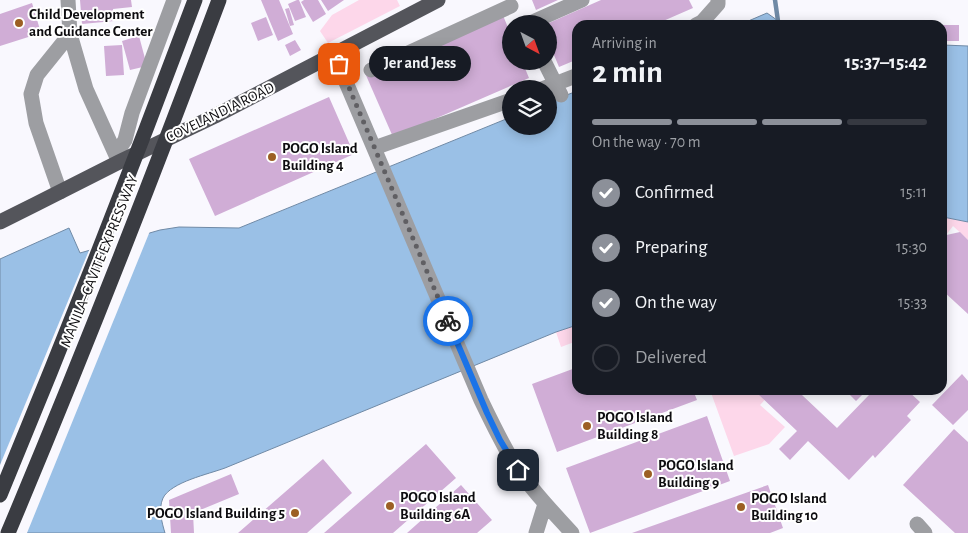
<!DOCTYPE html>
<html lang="en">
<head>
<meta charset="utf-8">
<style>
  body { margin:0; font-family:"Alegreya Sans",sans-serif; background:#20242c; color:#f1f3f6; height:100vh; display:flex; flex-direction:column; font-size:19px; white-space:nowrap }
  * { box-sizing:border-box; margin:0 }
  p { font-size:16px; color:#9ea1a6 }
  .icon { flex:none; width:28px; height:28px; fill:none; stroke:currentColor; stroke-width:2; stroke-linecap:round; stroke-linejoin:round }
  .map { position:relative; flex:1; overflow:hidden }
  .panel { position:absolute; left:572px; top:20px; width:375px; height:375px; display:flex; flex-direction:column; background:#171b24; border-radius:15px; box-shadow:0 2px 12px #0003 }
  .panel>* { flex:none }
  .needle { width:32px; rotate:139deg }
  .tools { position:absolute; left:502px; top:15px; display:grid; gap:10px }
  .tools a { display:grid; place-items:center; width:55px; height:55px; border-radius:50%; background:#171b24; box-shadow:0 2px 12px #0003; font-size:25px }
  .pin { position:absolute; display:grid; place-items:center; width:42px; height:42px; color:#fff; margin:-21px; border-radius:10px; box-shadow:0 2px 8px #0006 }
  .courier { position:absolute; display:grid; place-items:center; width:50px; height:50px; margin:-25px; border:4px solid #1a73e8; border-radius:50%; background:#fff; color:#222; box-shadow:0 1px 6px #0007 }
  .bubble { position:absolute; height:35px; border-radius:18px; background:#171b24; box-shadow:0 2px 12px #0003; font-size:16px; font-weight:600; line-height:35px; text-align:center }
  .headline em { font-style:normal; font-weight:600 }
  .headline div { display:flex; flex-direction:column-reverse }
  .headline { display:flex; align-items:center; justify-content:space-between; height:85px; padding:0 20px }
  h1 { font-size:32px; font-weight:600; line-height:38px }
  .bar { display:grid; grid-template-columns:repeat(4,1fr); gap:8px 5px; align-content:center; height:60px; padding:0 20px }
  .bar i { height:6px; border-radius:4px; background:#363941 }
  .bar .active { background:#8c9099 }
  .bar p { grid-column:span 4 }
  ol { padding:0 20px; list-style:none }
  li { display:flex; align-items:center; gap:15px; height:55px }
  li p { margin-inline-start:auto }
  li .icon { padding:5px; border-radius:50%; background:#8c9099; color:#fff; stroke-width:4 }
  li:last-child { color:#9ea1a6 }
  li i { width:28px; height:28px; border:2px solid #363941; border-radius:50% }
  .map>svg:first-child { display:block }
</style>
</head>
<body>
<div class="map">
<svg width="968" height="533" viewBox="0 0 968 533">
  <rect width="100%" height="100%" fill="#f9f8fe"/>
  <path fill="#fdd7ea" d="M 359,0 L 397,0 L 400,6 L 328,43 L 320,31 L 332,15 Z
    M 943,217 L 968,222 L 968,240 L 953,226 L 943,239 Z
    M 577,325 L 577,341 L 561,347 L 556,332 Z
    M 710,390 L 770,390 L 772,392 L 760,405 L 785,427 L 769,444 L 734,456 Z"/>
  <path fill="#9ac0e6" stroke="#708aa6" d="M 767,13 L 784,25 L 739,25 Z
    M 943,45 L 968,46 L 968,222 L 943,217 Z
    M 577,91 L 577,325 L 556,332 L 225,468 C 209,474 171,482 163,498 C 158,509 162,523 165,533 L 0,533 L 0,259 L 69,228 L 80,253 L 160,230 L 179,227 L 239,228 L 511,117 L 511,126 L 549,126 L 549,102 Z"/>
  <path fill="#f9f8fe" d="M 150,231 L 27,533 L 0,533 L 0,465 L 90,248 Z"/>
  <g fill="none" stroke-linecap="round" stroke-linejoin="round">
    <path stroke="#708aa6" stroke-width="4.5" d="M 775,0 L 778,21"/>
  </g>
  <path fill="#d0add6" d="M 80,0 L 131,0 L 132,7 L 113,9 L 114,21 L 82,24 Z
    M 261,0 L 279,0 L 293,34 L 278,41 Z
    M 297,0 L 299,0 L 306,17 L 295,21 L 288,4 Z
    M 304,0 L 318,0 L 326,14 L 313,22 L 301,2 Z
    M 321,0 L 344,0 L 328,11 Z
    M 532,0 L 558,0 L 536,10 Z
    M 601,0 L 689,0 L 693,8 L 654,25 L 578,25 L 578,59 L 559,67 L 549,43 L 549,23 Z
    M 32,3 L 41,33 L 0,46 L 0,14 Z
    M 289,8 L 294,25 L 290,26 L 285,9 Z
    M 502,13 L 511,35 L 511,61 L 522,61 L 529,78 L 393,137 L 365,73 Z
    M 266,17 L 273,35 L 258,41 L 251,23 Z
    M 942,25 L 959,25 L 959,41 L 942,41 Z
    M 139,36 L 147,66 L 130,70 L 122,41 Z
    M 295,40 L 301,50 L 290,56 L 285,45 Z
    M 122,45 L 124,75 L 106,76 L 104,46 Z
    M 329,97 L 354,154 L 215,216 L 189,159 Z
    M 960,232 L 968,240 L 968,314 L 942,290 L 942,236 Z
    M 578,367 L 578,390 L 693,390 L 697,400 L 557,452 L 532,384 Z
    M 962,374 L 968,381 L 968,410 L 953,425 L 932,405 Z
    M 762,390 L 807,390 L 802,395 L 837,428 L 869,395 L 865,392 L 856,401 L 845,390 L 907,390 L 920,402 L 907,416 L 911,420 L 875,458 L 873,455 L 849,480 L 808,441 L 790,460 L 779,449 L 797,431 L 758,394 Z
    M 707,416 L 730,481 L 590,533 L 566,468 Z
    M 954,429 L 968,442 L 968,533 L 955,533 L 903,485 Z
    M 426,444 L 456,478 L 393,533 L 324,533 Z
    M 323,459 L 352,493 L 307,533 L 238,533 Z
    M 231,474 L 239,494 L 193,513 L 194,533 L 171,533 L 169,500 Z
    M 461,485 L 492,520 L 477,533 L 407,533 Z
    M 768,485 L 783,528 L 770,533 L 632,533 Z"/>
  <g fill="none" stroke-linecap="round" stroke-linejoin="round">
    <path stroke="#9d9ea2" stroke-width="15" d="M 68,0 L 70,34 L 86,89 L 119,162
      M 528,24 L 582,0
      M 696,25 L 702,22 L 718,4 L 718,0
      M 334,54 L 481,400 C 492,423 503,446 517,468 C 533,492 553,512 572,533
      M 544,61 L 561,95
      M 371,70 L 511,6
      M 542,89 L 578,75
      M 374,148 L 511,100
      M 116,154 L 125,140 L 132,113 L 174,0
      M 60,192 L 36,123 L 31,94 L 37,75 L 70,34
      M 917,524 L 925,533
      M 536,533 L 545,504"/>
    <path stroke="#54555b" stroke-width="15" d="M 0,222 L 36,204 L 119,162 L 215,116 L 438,0"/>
    <path stroke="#3a3c42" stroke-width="15" d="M 0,495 C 68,331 133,166 195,0
      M 8,533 C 82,357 152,179 219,0"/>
  </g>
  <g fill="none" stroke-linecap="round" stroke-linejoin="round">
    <path stroke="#605f63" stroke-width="5" stroke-dasharray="0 9" d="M 339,64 L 448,321"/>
    <path stroke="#1a73e8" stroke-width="6" d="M 448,321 L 487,413 L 500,440 L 518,470"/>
  </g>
  <g fill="#9c5f24" stroke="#fff" stroke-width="2">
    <circle cx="19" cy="23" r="5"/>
    <circle cx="272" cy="157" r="5"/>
    <circle cx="587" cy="426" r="5"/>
    <circle cx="648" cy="474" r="5"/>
    <circle cx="390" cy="506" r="5"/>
    <circle cx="741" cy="507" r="5"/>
    <circle cx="295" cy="513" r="5"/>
  </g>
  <g text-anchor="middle" stroke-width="4" stroke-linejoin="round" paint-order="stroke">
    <g font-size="15" font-weight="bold" fill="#0d0c0f" stroke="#fff" text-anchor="start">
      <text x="29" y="19">Child Development<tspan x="29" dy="17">and Guidance Center</tspan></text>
      <text x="282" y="153">POGO Island<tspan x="282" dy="17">Building 4</tspan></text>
      <text x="597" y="422">POGO Island<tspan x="597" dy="17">Building 8</tspan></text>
      <text x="658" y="470">POGO Island<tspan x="658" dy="17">Building 9</tspan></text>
      <text x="400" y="502">POGO Island<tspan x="400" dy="17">Building 6A</tspan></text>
      <text x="751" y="503">POGO Island<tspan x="751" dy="17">Building 10</tspan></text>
      <text x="285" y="518" text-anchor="end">POGO Island Building 5</text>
    </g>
    <g font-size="15" fill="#0d0c0f" stroke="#fff">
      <text transform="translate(220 112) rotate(-26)" y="5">COVELANDIA ROAD</text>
      <text transform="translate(99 261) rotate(-68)" y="5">MANILA–CAVITE EXPRESSWAY</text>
    </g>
  </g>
</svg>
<div class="tools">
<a><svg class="needle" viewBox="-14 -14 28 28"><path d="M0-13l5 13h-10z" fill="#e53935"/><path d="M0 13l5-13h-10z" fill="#9ea1a6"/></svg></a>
<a><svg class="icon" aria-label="layers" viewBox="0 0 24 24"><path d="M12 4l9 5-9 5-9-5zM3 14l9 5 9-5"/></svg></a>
</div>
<div class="pin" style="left:339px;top:64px;background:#ea580c"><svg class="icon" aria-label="bag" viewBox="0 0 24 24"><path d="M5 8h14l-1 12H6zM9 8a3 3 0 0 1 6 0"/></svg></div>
<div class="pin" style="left:518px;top:470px;background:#1f2937"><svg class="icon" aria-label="home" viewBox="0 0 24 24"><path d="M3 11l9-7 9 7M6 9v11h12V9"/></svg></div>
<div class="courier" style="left:448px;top:321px"><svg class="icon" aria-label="bike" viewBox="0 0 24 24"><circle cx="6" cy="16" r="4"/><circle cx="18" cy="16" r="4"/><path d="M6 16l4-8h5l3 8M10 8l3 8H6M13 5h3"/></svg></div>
<div class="bubble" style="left:369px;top:46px;width:102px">Jer and Jess</div>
<section class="panel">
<div class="headline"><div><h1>2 min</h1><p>Arriving in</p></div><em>15:37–15:42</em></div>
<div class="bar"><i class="active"></i><i class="active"></i><i class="active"></i><i></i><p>On the way · 70 m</p></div>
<ol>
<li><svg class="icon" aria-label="check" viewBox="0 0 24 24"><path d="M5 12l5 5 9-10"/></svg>Confirmed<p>15:11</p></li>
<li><svg class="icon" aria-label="check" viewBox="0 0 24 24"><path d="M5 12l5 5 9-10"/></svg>Preparing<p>15:30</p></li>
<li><svg class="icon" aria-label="check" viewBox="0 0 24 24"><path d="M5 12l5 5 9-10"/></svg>On the way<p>15:33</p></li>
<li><i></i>Delivered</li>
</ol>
</section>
</div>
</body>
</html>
